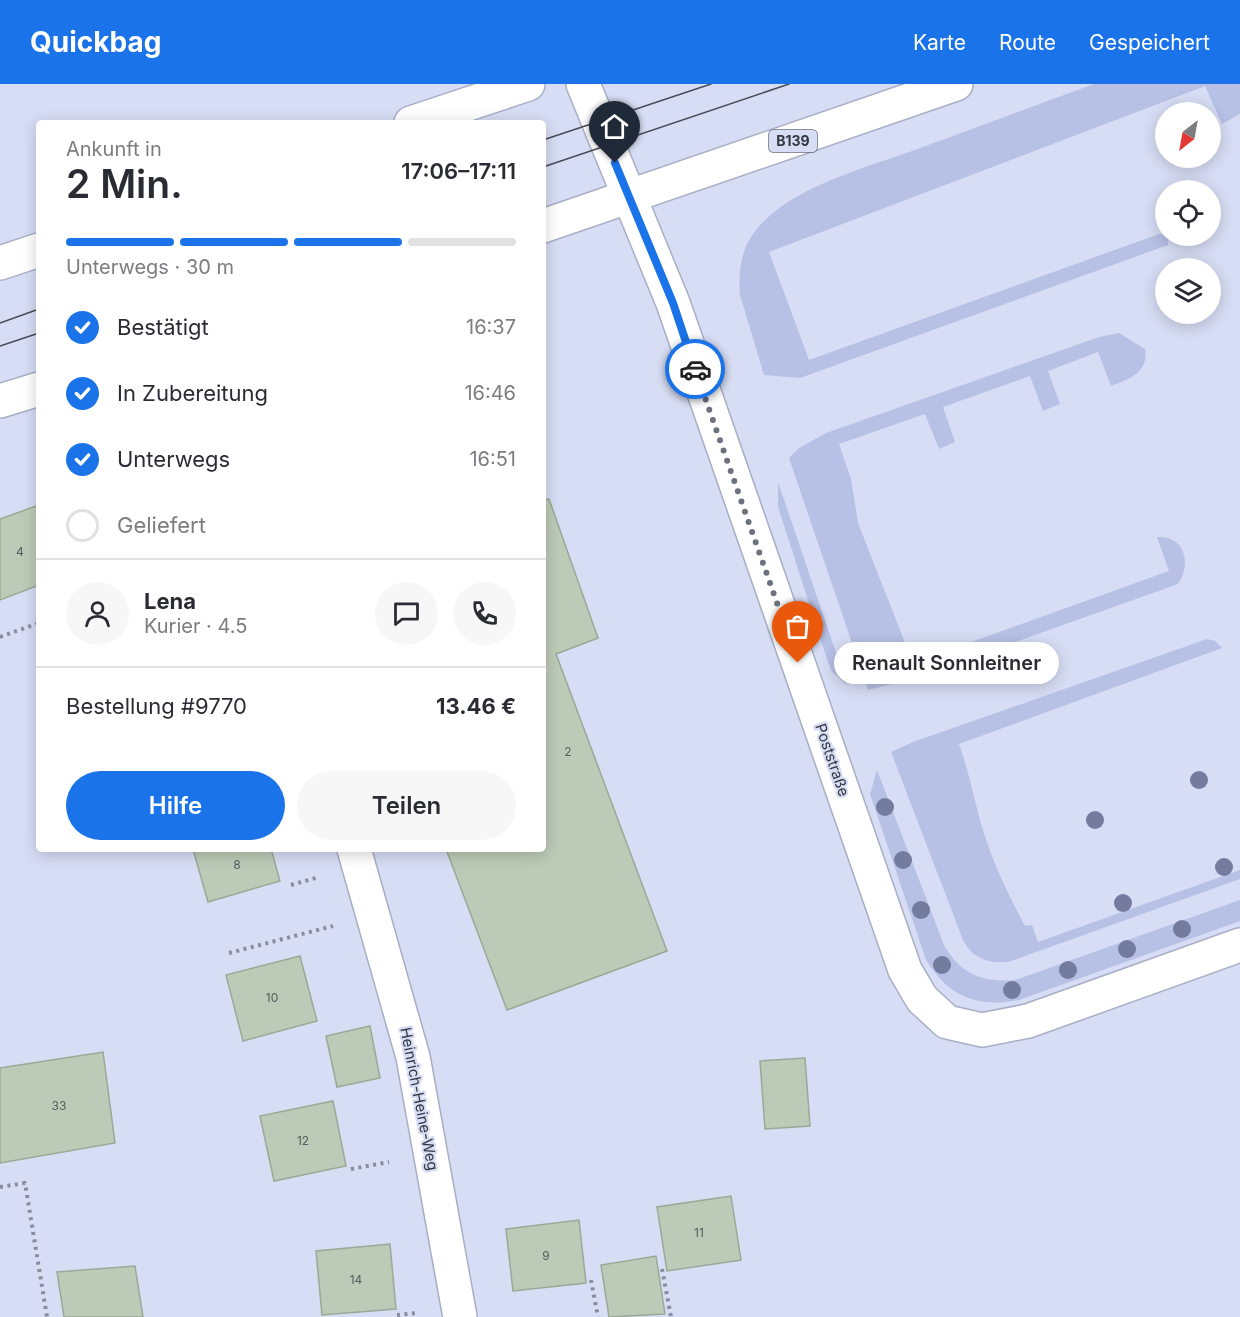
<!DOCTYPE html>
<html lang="de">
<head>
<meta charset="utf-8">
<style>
  body { margin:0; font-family:Inter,sans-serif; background:#f7f7f7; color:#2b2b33; height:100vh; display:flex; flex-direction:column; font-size:22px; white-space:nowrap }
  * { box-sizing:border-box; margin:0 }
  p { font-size:20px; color:#7c7c81 }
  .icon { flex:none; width:33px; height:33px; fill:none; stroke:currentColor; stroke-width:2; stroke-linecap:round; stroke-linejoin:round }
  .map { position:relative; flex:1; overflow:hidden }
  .details { position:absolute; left:36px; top:36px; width:510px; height:732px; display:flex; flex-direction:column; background:#fff; border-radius:6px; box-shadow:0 3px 15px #0003 }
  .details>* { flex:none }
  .needle { width:39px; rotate:211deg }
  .tools { position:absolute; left:1155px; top:18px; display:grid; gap:12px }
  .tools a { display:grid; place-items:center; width:66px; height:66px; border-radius:50%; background:#fff; box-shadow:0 3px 15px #0003; font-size:30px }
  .pin { position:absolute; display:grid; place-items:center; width:51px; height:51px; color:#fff; margin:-62px -26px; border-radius:50% 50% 50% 0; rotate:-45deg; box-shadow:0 0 6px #0007 }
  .pin .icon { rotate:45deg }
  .courier { position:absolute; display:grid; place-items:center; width:60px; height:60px; margin:-30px; border:4px solid #1a73e8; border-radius:50%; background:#fff; color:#222; box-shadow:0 2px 8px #0007 }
  .bubble { position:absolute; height:42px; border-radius:21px; background:#fff; box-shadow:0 3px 15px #0003; font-size:20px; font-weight:600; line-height:42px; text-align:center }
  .headline em { font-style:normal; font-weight:600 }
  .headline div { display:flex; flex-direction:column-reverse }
  .headline { display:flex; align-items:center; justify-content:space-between; height:102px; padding:0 30px }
  h1 { font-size:39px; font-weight:600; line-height:45px }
  .bar { display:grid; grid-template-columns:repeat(4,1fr); gap:9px 6px; align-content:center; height:72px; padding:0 30px }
  .bar i { height:8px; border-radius:4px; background:#e1e1e2 }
  .bar .selected { background:#1a73e8 }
  .bar p { grid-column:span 4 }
  .line { display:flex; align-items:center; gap:15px; padding:0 30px; border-top:2px solid #e1e1e2 }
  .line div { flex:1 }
  .round { display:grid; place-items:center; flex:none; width:63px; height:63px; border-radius:32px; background:#f7f7f7 }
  ol { padding:0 30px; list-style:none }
  li { display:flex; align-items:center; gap:18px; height:66px }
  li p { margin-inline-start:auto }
  li .icon { padding:6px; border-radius:50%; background:#1a73e8; color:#fff; stroke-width:4 }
  li:last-child { color:#7c7c81 }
  li i { width:33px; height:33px; border:3px solid #e1e1e2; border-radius:50% }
  .button { display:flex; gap:12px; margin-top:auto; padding:12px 30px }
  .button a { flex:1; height:69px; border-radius:36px; background:#1a73e8; color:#fff; font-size:24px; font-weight:600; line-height:69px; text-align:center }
  .button a+a { background:#f7f7f7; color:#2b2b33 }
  header { display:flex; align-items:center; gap:36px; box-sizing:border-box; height:84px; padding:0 30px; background:#1a73e8; color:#fff }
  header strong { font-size:28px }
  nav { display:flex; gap:33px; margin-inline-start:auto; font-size:21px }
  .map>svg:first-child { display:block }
</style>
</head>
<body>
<header>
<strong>Quickbag</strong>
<nav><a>Karte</a><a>Route</a><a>Gespeichert</a></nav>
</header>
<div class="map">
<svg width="1240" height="1233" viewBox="0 0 1240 1233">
  <rect width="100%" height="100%" fill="#d7ddf4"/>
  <path fill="#b7c1e6" d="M 1094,0 L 1240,0 L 1240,30 L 1222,40 L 1205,2 L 769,168 L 809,276 L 1159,150 L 1169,152 L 1168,161 L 800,294 L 764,291 L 740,211 C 738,188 741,164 756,146 C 792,101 870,83 923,63 C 980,42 1037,21 1094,0 Z
    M 1119,249 L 1145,265 C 1149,288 1129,295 1111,302 L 1098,268 L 1048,287 L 1060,320 L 1043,327 L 1030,292 L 943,323 L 955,358 L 939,365 L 925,330 L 839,360 L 851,395 L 858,439 L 913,579 L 1169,487 L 1157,453 C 1185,451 1192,480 1178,500 L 912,595 L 868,606 L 789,374 L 799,364 L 826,349 L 1099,253 Z
    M 778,398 L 847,601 L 832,588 L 827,575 L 778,423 Z
    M 1207,555 L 1215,557 L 1222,564 L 959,660 C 968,685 973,710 980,736 C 990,773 1007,808 1025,842 L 1032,841 L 1038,858 L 1240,786 L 1240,795 L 1008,878 C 988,880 972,874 963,856 L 891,668 L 913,658 Z
    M 877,686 L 944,861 C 960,890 983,899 1015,896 L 1240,816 L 1240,837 L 1019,916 C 977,924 949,913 926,876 L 870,710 Z"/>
  <path fill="#bccbb7" stroke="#9aa895" stroke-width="1.5" d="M 549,415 L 598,554 L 556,570 L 667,867 L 507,926 L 446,765 L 543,765 L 543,416 Z
    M 39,421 L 39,501 L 0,516 L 0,435 Z
    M 193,765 L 271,765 L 280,797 L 208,818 Z
    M 300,872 L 317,937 L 243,957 L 226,891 Z
    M 370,942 L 380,994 L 337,1003 L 326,952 Z
    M 103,968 L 115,1059 L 0,1079 L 0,984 Z
    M 805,974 L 810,1042 L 765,1045 L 760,977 Z
    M 333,1017 L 346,1082 L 274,1097 L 260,1032 Z
    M 731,1112 L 741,1176 L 667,1187 L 657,1123 Z
    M 579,1136 L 586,1199 L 513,1207 L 506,1145 Z
    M 390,1160 L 396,1225 L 322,1231 L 316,1167 Z
    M 656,1172 L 665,1230 L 609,1233 L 601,1181 Z
    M 135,1182 L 143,1233 L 64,1233 L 57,1188 Z"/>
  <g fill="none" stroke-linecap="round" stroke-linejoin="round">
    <defs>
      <path id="minor" d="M 354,765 L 413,973 L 460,1233"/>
      <path id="tertiary" d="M 583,0 L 673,219 L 905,886 L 922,915 L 947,938 L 982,946 L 1028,937 L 1240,861"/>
      <path id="primary" d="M 411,39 L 528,0
        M 543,142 L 956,0
        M 0,179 L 39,166
        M 0,317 L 39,305"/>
    </defs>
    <use href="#minor" stroke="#a8aec4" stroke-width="36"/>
    <use href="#tertiary" stroke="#a8aec4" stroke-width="36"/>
    <use href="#primary" stroke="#a8aec4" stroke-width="36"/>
    <path stroke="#888c9c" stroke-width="4" stroke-dasharray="3 4.5" stroke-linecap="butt" d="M 0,553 L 39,539
      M 291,801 L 319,793
      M 229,869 L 333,842
      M 351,1085 L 389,1078
      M 0,1103 L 25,1099 L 47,1233
      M 662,1185 L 671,1233
      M 591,1196 L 598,1233
      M 397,1231 L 416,1229"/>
    <use href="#minor" stroke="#fff" stroke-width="33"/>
    <use href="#tertiary" stroke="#fff" stroke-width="33"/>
    <use href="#primary" stroke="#fff" stroke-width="33"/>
    <path stroke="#484b56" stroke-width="1.5" d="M 543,56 L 711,0
      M 543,83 L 789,0
      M 0,239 L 39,225
      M 0,262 L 39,249"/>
  </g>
  <g fill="#737b9f">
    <circle cx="1199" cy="696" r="9"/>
    <circle cx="885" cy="723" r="9"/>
    <circle cx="1095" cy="736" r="9"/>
    <circle cx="903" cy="776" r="9"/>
    <circle cx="1224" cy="783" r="9"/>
    <circle cx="1123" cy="819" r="9"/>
    <circle cx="921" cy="826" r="9"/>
    <circle cx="1182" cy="845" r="9"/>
    <circle cx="1127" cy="865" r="9"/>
    <circle cx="942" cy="881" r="9"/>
    <circle cx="1068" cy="886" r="9"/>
    <circle cx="1012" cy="906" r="9"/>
  </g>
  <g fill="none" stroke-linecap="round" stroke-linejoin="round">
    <path stroke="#6d717f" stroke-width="6" stroke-dasharray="0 10.8" d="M 695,285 L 798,579"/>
    <path stroke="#1a73e8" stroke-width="8" d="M 615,79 L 673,219 L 695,285"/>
  </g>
  <g text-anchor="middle" stroke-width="4.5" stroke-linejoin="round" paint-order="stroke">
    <g font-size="12" fill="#565c5e">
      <text x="20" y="472">4</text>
      <text x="568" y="672">2</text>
      <text x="237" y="785">8</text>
      <text x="272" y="918">10</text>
      <text x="59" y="1026">33</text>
      <text x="303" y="1061">12</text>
      <text x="699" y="1153">11</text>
      <text x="546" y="1176">9</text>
      <text x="356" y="1200">14</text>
    </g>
    <rect fill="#d7ddf4" stroke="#656976" stroke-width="1.5" x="769" y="46" width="48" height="22" rx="4.5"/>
    <g font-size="14" font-weight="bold" fill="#343740">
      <text x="793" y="62">B139</text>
    </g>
    <g font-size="15" fill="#343740" stroke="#d7ddf4">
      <text transform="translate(832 676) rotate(71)" y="5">Poststraße</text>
      <text transform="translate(419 1015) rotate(79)" y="5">Heinrich-Heine-Weg</text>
    </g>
  </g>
</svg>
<div class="tools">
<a><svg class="needle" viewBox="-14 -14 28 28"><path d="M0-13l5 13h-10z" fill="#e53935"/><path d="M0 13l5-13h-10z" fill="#7c7c81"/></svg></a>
<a><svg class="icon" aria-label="locate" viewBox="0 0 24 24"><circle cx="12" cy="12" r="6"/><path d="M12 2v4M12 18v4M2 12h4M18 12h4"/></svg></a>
<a><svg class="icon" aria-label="layers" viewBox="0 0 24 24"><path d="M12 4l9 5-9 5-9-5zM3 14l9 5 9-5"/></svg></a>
</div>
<div class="pin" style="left:798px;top:579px;background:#ea580c"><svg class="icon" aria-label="bag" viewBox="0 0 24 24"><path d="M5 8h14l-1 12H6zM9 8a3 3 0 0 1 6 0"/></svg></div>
<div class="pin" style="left:615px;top:79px;background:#1f2937"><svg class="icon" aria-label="home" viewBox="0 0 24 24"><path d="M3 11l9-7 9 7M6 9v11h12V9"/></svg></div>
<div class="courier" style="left:695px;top:285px"><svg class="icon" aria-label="car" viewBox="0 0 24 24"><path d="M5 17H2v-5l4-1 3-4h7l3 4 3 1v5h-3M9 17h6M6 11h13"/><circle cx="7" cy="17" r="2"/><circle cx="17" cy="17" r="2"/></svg></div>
<div class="bubble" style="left:834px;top:558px;width:225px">Renault Sonnleitner</div>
<section class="details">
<div class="headline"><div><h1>2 Min.</h1><p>Ankunft in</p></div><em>17:06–17:11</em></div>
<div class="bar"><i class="selected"></i><i class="selected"></i><i class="selected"></i><i></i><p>Unterwegs · 30 m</p></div>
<ol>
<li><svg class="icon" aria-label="check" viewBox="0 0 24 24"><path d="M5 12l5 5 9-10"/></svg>Bestätigt<p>16:37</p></li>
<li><svg class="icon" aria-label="check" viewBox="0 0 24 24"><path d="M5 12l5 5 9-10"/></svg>In Zubereitung<p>16:46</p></li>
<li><svg class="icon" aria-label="check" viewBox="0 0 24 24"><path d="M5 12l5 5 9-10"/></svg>Unterwegs<p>16:51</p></li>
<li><i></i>Geliefert</li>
</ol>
<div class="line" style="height:108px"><a class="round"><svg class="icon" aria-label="person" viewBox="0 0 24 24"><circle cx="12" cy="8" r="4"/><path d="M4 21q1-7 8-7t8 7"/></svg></a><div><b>Lena</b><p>Kurier · 4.5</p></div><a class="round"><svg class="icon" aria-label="chat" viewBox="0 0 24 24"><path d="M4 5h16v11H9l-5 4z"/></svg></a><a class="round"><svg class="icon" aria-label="phone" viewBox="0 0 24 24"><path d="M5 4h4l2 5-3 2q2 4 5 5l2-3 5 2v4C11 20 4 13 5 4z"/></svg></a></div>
<div class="line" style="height:78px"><div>Bestellung #9770</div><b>13.46 €</b></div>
<div class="button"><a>Hilfe</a><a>Teilen</a></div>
</section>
</div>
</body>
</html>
